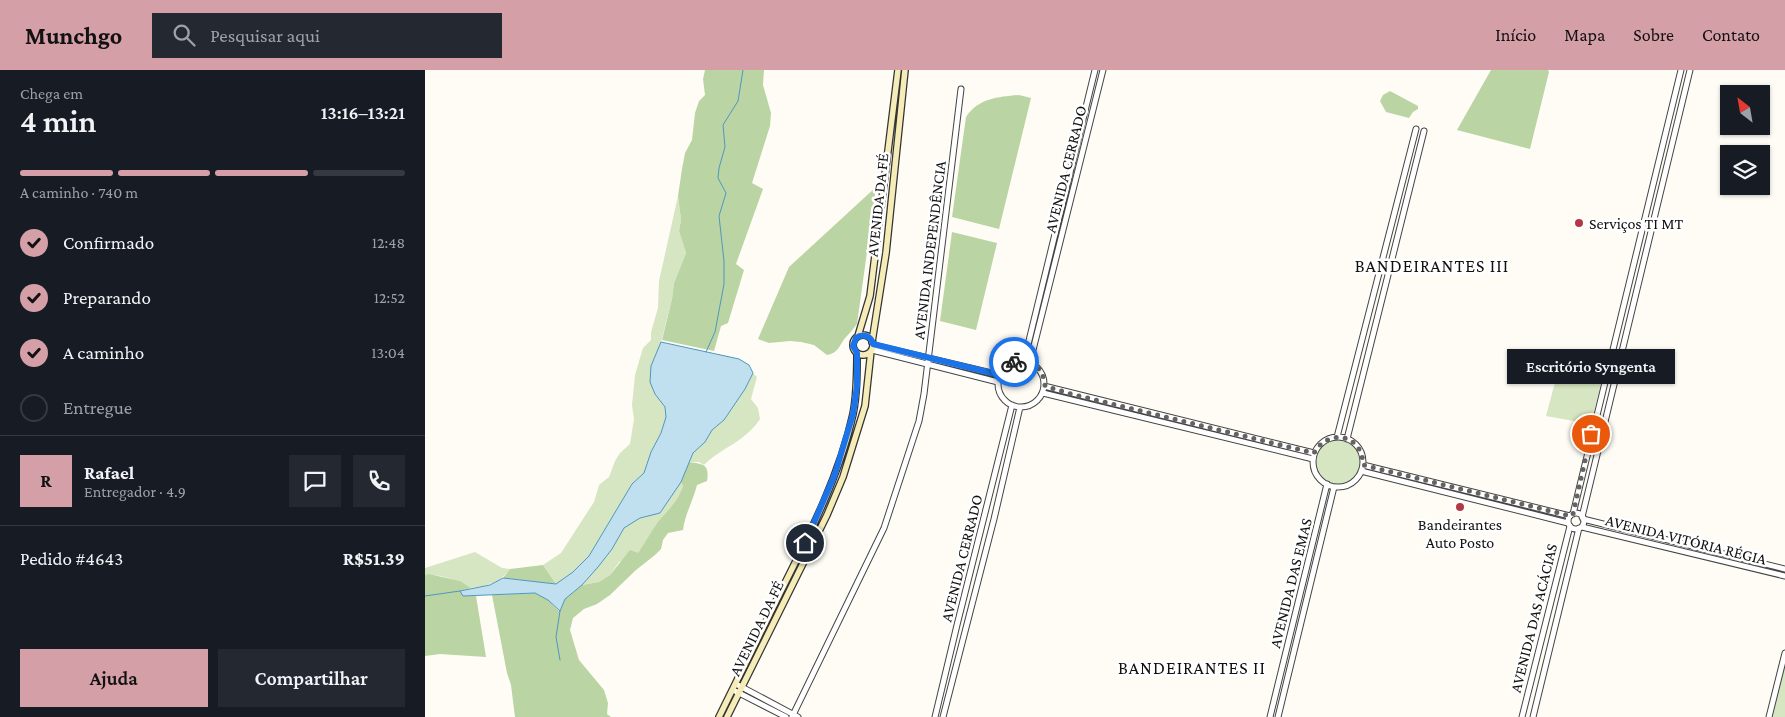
<!DOCTYPE html>
<html lang="pt">
<head>
<meta charset="utf-8">
<style>
  body { margin:0; font-family:"Crimson Pro",serif; background:#242831; color:#f1f3f6; height:100vh; display:flex; flex-direction:column; font-size:19px; white-space:nowrap }
  * { box-sizing:border-box; margin:0 }
  p { font-size:16px; color:#9ea1a6 }
  .icon { flex:none; width:28px; height:28px; fill:none; stroke:currentColor; stroke-width:2; stroke-linecap:round; stroke-linejoin:round }
  .map { position:relative; flex:1; overflow:hidden }
  .drawer { display:flex; flex-direction:column; background:#171b24; width:425px }
  .drawer>* { flex:none }
  .needle { width:32px; rotate:329deg }
  .fabs { position:absolute; left:1295px; top:15px; display:grid; gap:10px }
  .fabs a { display:grid; place-items:center; width:50px; height:50px; border-radius:0px; background:#171b24; box-shadow:0 1px 4px #0004; font-size:25px }
  .pin { position:absolute; display:grid; place-items:center; width:42px; height:42px; color:#fff; margin:-21px; border:2px solid #fff; border-radius:50%; box-shadow:0 1px 5px #0007 }
  .courier { position:absolute; display:grid; place-items:center; width:50px; height:50px; margin:-25px; border:4px solid #1a73e8; border-radius:50%; background:#fff; color:#222; box-shadow:0 1px 6px #0007 }
  .bubble { position:absolute; height:35px; border-radius:0px; background:#171b24; box-shadow:0 1px 4px #0004; font-size:16px; font-weight:600; line-height:35px; text-align:center }
  .overview em { font-style:normal; font-weight:600 }
  .overview div { display:flex; flex-direction:column-reverse }
  .overview { display:flex; align-items:center; justify-content:space-between; height:85px; padding:0 20px }
  h1 { font-size:32px; font-weight:600; line-height:38px }
  .bar { display:grid; grid-template-columns:repeat(4,1fr); gap:8px 5px; align-content:center; height:60px; padding:0 20px }
  .bar i { height:6px; border-radius:4px; background:#363941 }
  .bar .active { background:#d49fa6 }
  .bar p { grid-column:span 4 }
  .line { display:flex; align-items:center; gap:12px; padding:0 20px; border-top:1px solid #363941 }
  .line div { flex:1 }
  .round { display:grid; place-items:center; flex:none; width:52px; height:52px; border-radius:0px; background:#242831 }
  ol { padding:0 20px; list-style:none }
  li { display:flex; align-items:center; gap:15px; height:55px }
  li p { margin-inline-start:auto }
  li .icon { padding:5px; border-radius:50%; background:#d49fa6; color:#111; stroke-width:4 }
  li:last-child { color:#9ea1a6 }
  li i { width:28px; height:28px; border:2px solid #363941; border-radius:50% }
  .cta { display:flex; gap:10px; margin-top:auto; padding:10px 20px }
  .cta a { flex:1; height:58px; border-radius:0px; background:#d49fa6; color:#111; font-size:20px; font-weight:600; line-height:58px; text-align:center }
  .cta a+a { background:#242831; color:#f1f3f6 }
  header { display:flex; align-items:center; gap:30px; box-sizing:border-box; height:70px; padding:0 25px; background:#d49fa6; color:#111 }
  header strong { font-size:24px }
  nav { display:flex; gap:28px; margin-inline-start:auto; font-size:18px }
  .search { width:350px; height:45px; background:#242831; display:flex; align-items:center; gap:12px; box-sizing:border-box; padding:0 18px; border-radius:0px; color:#9ea1a6; font-size:19px }
  main { display:flex; flex:1; min-height:0 }
  .map>svg:first-child { display:block }
</style>
</head>
<body>
<header>
<strong>Munchgo</strong>
<div class="search"><svg class="icon" aria-label="search" viewBox="0 0 24 24"><circle cx="10" cy="10" r="6"/><path d="M15 15l6 6"/></svg>Pesquisar aqui</div>
<nav><a>Início</a><a>Mapa</a><a>Sobre</a><a>Contato</a></nav>
</header>
<main>
<section class="drawer">
<div class="overview"><div><h1>4 min</h1><p>Chega em</p></div><em>13:16–13:21</em></div>
<div class="bar"><i class="active"></i><i class="active"></i><i class="active"></i><i></i><p>A caminho · 740 m</p></div>
<ol>
<li><svg class="icon" aria-label="check" viewBox="0 0 24 24"><path d="M5 12l5 5 9-10"/></svg>Confirmado<p>12:48</p></li>
<li><svg class="icon" aria-label="check" viewBox="0 0 24 24"><path d="M5 12l5 5 9-10"/></svg>Preparando<p>12:52</p></li>
<li><svg class="icon" aria-label="check" viewBox="0 0 24 24"><path d="M5 12l5 5 9-10"/></svg>A caminho<p>13:04</p></li>
<li><i></i>Entregue</li>
</ol>
<div class="line" style="height:90px"><b class="round" style="background:#d49fa6;color:#111">R</b><div><b>Rafael</b><p>Entregador · 4.9</p></div><a class="round"><svg class="icon" aria-label="chat" viewBox="0 0 24 24"><path d="M4 5h16v11H9l-5 4z"/></svg></a><a class="round"><svg class="icon" aria-label="phone" viewBox="0 0 24 24"><path d="M5 4h4l2 5-3 2q2 4 5 5l2-3 5 2v4C11 20 4 13 5 4z"/></svg></a></div>
<div class="line" style="height:65px"><div>Pedido #4643</div><b>R$51.39</b></div>
<div class="cta"><a>Ajuda</a><a>Compartilhar</a></div>
</section>
<div class="map">
<svg width="1360" height="647" viewBox="0 0 1360 647">
  <rect width="100%" height="100%" fill="#fefcf5"/>
  <path fill="#d6e5c2" d="M 253,126 L 256,150 L 254,161 L 261,183 L 249,213 L 247,229 L 236,272 L 226,296 L 230,324 L 240,337 L 241,347 L 236,363 L 226,382 L 219,403 L 207,414 L 164,486 L 148,502 L 131,514 L 118,495 L 136,483 L 169,432 L 174,415 L 184,407 L 190,391 L 195,383 L 205,374 L 209,349 L 207,335 L 210,305 L 218,278 L 226,270 L 226,262 L 233,238 L 234,211 Z
    M 1137,286 L 1180,297 L 1166,354 L 1121,346 Z
    M 328,303 L 332,307 L 326,329 L 333,338 L 335,349 C 320,372 297,377 279,395 L 274,392 L 263,392 L 268,383 L 280,372 L 287,360 L 299,350 L 320,319 Z
    M890 392a23 23 0 1 1 46 0a23 23 0 1 1-46 0Z
    M 256,412 L 258,416 C 255,427 247,439 239,446 L 213,483 L 194,492 L 185,505 L 174,512 L 157,515 L 187,479 L 199,458 L 215,448 L 235,443 Z
    M 50,482 L 77,498 L 85,499 C 73,514 64,515 46,518 C 37,511 11,503 0,505 L 0,498 Z
    M 1360,593 L 1360,647 L 1347,647 Z"/>
  <path fill="#bbd4a3" d="M 280,0 L 339,0 L 338,15 L 346,43 L 345,56 L 327,113 L 338,119 L 311,194 L 319,200 L 303,253 L 296,256 L 289,281 L 237,270 L 247,229 L 249,213 L 261,183 L 254,161 L 256,150 L 253,126 L 257,99 L 260,83 L 267,70 L 270,43 L 274,31 L 280,25 L 278,9 Z
    M 1066,0 L 1123,0 L 1124,2 L 1105,79 L 1032,60 Z
    M 965,21 L 993,36 L 993,39 L 988,42 L 984,48 L 961,42 L 955,31 L 958,25 Z
    M 594,25 L 606,28 L 574,159 L 527,147 L 541,47 C 554,28 573,27 594,25 Z
    M 451,117 L 432,254 C 428,259 425,263 421,267 C 414,275 414,283 402,285 L 389,275 L 376,272 L 365,271 L 344,273 L 333,269 L 364,197 Z
    M 527,162 L 572,173 L 551,260 L 515,251 Z
    M 263,392 C 277,394 285,393 282,411 L 272,415 C 268,431 260,444 258,460 L 243,463 L 238,470 L 236,479 L 230,485 L 211,500 L 185,525 L 172,534 L 159,539 L 148,548 L 145,560 L 154,590 L 179,620 L 183,633 L 182,644 L 186,647 L 90,647 L 86,615 L 82,603 L 67,525 L 110,523 L 123,530 L 134,541 L 140,529 L 157,515 L 174,512 L 185,505 L 205,480 L 213,483 C 220,473 226,462 233,452 C 243,440 253,432 258,416 L 256,412 Z
    M 118,495 L 131,514 L 78,508 L 85,499 Z
    M 4,504 L 35,511 L 46,518 L 35,521 L 38,526 L 51,526 L 61,587 L 15,584 L 0,586 L 0,505 Z"/>
  <path fill="#c0e0f0" stroke="#4f97be" d="M 236,272 L 314,289 L 324,295 L 328,303 L 320,319 L 299,350 L 287,360 L 280,372 L 268,383 L 256,412 L 235,443 L 215,448 L 199,458 L 187,479 L 173,497 L 157,515 L 140,529 L 135,541 L 123,530 L 110,523 L 38,526 L 35,521 L 65,515 L 78,508 L 131,514 L 148,502 L 164,486 L 207,414 L 219,403 L 226,382 L 236,363 L 241,347 L 240,337 L 230,324 L 225,312 L 226,296 Z"/>
  <g fill="none" stroke-linecap="round" stroke-linejoin="round">
    <path stroke="#4f97be" stroke-width="1" d="M 281,282 L 290,262 L 299,214 L 299,191 L 294,146 L 301,123 L 293,108 L 294,98 L 300,77 L 298,55 L 313,31 L 318,0
      M 0,526 L 35,521
      M 135,541 L 131,567 L 135,590"/>
    <defs>
      <path id="tertiary" d="M 448,275 L 575,305
        M 447,280 L 573,312
        M573 314a23 23 0 1 1 46 0a23 23 0 1 1-46 0Z
        M 599,291 L 670,0
        M 605,292 L 678,0
        M 619,316 L 889,383
        M 618,323 L 888,389
        M 912,367 L 991,59
        M888 392a25 25 0 1 1 50 0a25 25 0 1 1-50 0Z
        M 922,369 L 999,61
        M 938,395 L 1145,446
        M 936,401 L 1143,453
        M1143 451a8 8 0 1 1 16 0a8 8 0 1 1-16 0Z
        M 1148,444 L 1256,0
        M 1157,447 L 1265,0
        M 1158,449 L 1360,499
        M 1157,457 L 1360,506
        M 311,614 L 373,647
        M 310,621 L 361,647
        M 367,647 L 459,458 L 494,351 L 499,324 L 536,19
        M 510,647 L 532,555 L 587,335
        M 518,647 L 569,449 L 595,337
        M 845,647 L 902,414
        M 853,647 L 909,417
        M 1097,647 L 1145,456
        M 1108,647 L 1154,458
        M 1344,647 L 1360,583"/>
      <path id="secondary" d="M428 275a10 10 0 1 1 20 0a10 10 0 1 1-20 0Z
        M 433,266 L 445,226 L 473,0
        M 447,272 L 461,183 L 480,0
        M 294,647 C 314,607 333,567 353,527 C 382,469 414,408 428,344 C 432,324 432,304 432,283
        M 302,647 L 402,445 L 418,407 L 440,336 L 446,281"/>
    </defs>
    <use href="#tertiary" stroke="#444" stroke-width="7"/>
    <use href="#secondary" stroke="#333" stroke-width="8"/>
    <use href="#tertiary" stroke="#fff" stroke-width="5"/>
    <use href="#secondary" stroke="#f6ecb8" stroke-width="5.5"/>
  </g>
  <g fill="none" stroke-linecap="round" stroke-linejoin="round">
    <path stroke="#646361" stroke-width="5" stroke-dasharray="0 9" d="M 589,292 C 606,287 619,299 620,316 L 646,324 L 889,383 C 904,357 938,365 938,395 L 1146,446 L 1148,444 L 1166,364"/>
    <path stroke="#1a73e8" stroke-width="6" d="M 380,473 L 410,404 L 428,344 L 432,316 L 432,283 L 428,276 L 431,268 C 438,263 446,266 448,274 L 575,305 L 580,298 L 589,292"/>
  </g>
  <g fill="#b13844" stroke="#fff" stroke-width="2">
    <circle cx="1154" cy="153" r="5"/>
    <circle cx="1035" cy="437" r="5"/>
  </g>
  <g text-anchor="middle" stroke-width="5" stroke-linejoin="round" paint-order="stroke">
    <g font-size="16" fill="#111" stroke="#fff">
      <text transform="translate(640 99) rotate(-76)" y="6">AVENIDA CERRADO</text>
      <text transform="translate(452 135) rotate(-84)" y="6">AVENIDA DA FÉ</text>
      <text transform="translate(504 180) rotate(-83)" y="6">AVENIDA INDEPENDÊNCIA</text>
      <text transform="translate(1261 469) rotate(14)" y="6">AVENIDA VITÓRIA RÉGIA</text>
      <text transform="translate(536 488) rotate(-76)" y="6">AVENIDA CERRADO</text>
      <text transform="translate(865 513) rotate(-76)" y="6">AVENIDA DAS EMAS</text>
      <text transform="translate(1108 548) rotate(-76)" y="6">AVENIDA DAS ACÁCIAS</text>
      <text transform="translate(331 558) rotate(-64)" y="6">AVENIDA DA FÉ</text>
    </g>
    <g font-size="16" fill="#111" stroke="#fff" text-anchor="start">
      <text x="1164" y="159">Serviços TI MT</text>
      <text x="1035" y="460" text-anchor="middle">Bandeirantes<tspan x="1035" dy="18">Auto Posto</tspan></text>
    </g>
    <g font-size="18" letter-spacing="1" fill="#111" stroke="#fff">
      <text x="1007" y="202">BANDEIRANTES III</text>
      <text x="767" y="604">BANDEIRANTES II</text>
    </g>
  </g>
</svg>
<div class="fabs">
<a><svg class="needle" viewBox="-14 -14 28 28"><path d="M0-13l5 13h-10z" fill="#e53935"/><path d="M0 13l5-13h-10z" fill="#9ea1a6"/></svg></a>
<a><svg class="icon" aria-label="layers" viewBox="0 0 24 24"><path d="M12 4l9 5-9 5-9-5zM3 14l9 5 9-5"/></svg></a>
</div>
<div class="pin" style="left:1166px;top:364px;background:#ea580c"><svg class="icon" aria-label="bag" viewBox="0 0 24 24"><path d="M5 8h14l-1 12H6zM9 8a3 3 0 0 1 6 0"/></svg></div>
<div class="pin" style="left:380px;top:473px;background:#1f2937"><svg class="icon" aria-label="home" viewBox="0 0 24 24"><path d="M3 11l9-7 9 7M6 9v11h12V9"/></svg></div>
<div class="courier" style="left:589px;top:292px"><svg class="icon" aria-label="bike" viewBox="0 0 24 24"><circle cx="6" cy="16" r="4"/><circle cx="18" cy="16" r="4"/><path d="M6 16l4-8h5l3 8M10 8l3 8H6M13 5h3"/></svg></div>
<div class="bubble" style="left:1082px;top:279px;width:168px">Escritório Syngenta</div>
</div>
</main>
</body>
</html>
